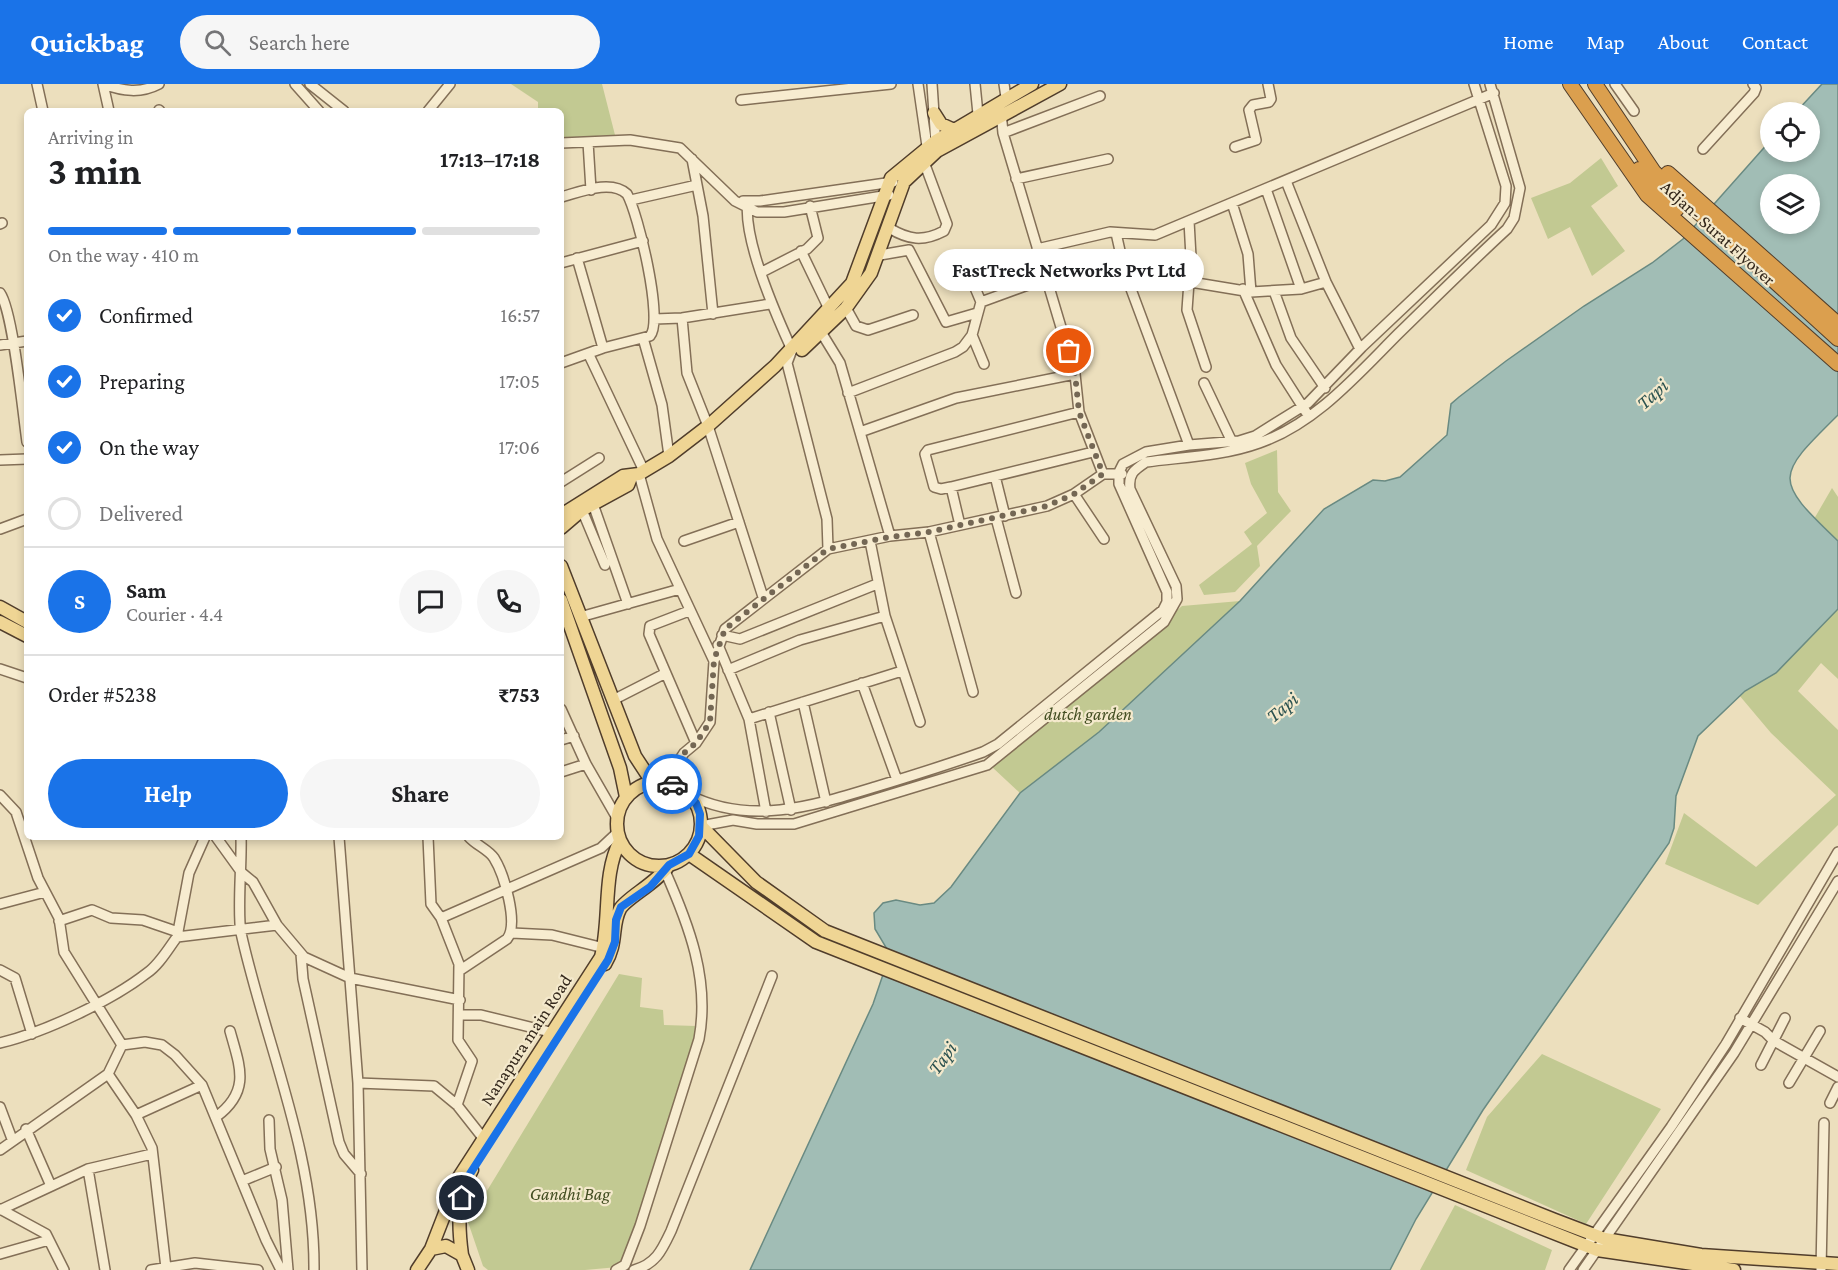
<!DOCTYPE html>
<html lang="en">
<head>
<meta charset="utf-8">
<style>
  body { margin:0; font-family:"Crimson Pro",serif; background:#f6f6f6; color:#202124; height:100vh; display:flex; flex-direction:column; font-size:22px; white-space:nowrap }
  * { box-sizing:border-box; margin:0 }
  p { font-size:20px; color:#757577 }
  .icon { flex:none; width:33px; height:33px; fill:none; stroke:currentColor; stroke-width:2; stroke-linecap:round; stroke-linejoin:round }
  .map { position:relative; flex:1; overflow:hidden }
  .details { position:absolute; left:24px; top:24px; width:540px; height:732px; display:flex; flex-direction:column; background:#fff; border-radius:9px; box-shadow:0 3px 9px #0003 }
  .details>* { flex:none }
  .tools { position:absolute; left:1760px; top:18px; display:grid; gap:12px }
  .tools a { display:grid; place-items:center; width:60px; height:60px; border-radius:50%; background:#fff; box-shadow:0 3px 9px #0003; font-size:30px }
  .pin { position:absolute; display:grid; place-items:center; width:51px; height:51px; color:#fff; margin:-26px; border:3px solid #fff; border-radius:50%; box-shadow:0 2px 6px #0007 }
  .courier { position:absolute; display:grid; place-items:center; width:60px; height:60px; margin:-30px; border:4px solid #1a73e8; border-radius:50%; background:#fff; color:#222; box-shadow:0 2px 8px #0007 }
  .bubble { position:absolute; height:42px; border-radius:21px; background:#fff; box-shadow:0 3px 9px #0003; font-size:20px; font-weight:700; line-height:42px; text-align:center }
  .head em { font-style:normal; font-weight:700 }
  .head div { display:flex; flex-direction:column-reverse }
  .head { display:flex; align-items:center; justify-content:space-between; height:102px; padding:0 24px }
  h1 { font-size:39px; font-weight:700; line-height:45px }
  .bar { display:grid; grid-template-columns:repeat(4,1fr); gap:9px 6px; align-content:center; height:72px; padding:0 24px }
  .bar i { height:8px; border-radius:4px; background:#e0e0e0 }
  .bar .on { background:#1a73e8 }
  .bar p { grid-column:span 4 }
  .line { display:flex; align-items:center; gap:15px; padding:0 24px; border-top:2px solid #e0e0e0 }
  .line div { flex:1 }
  .round { display:grid; place-items:center; flex:none; width:63px; height:63px; border-radius:32px; background:#f6f6f6 }
  ol { padding:0 24px; list-style:none }
  li { display:flex; align-items:center; gap:18px; height:66px }
  li p { margin-inline-start:auto }
  li .icon { padding:6px; border-radius:50%; background:#1a73e8; color:#fff; stroke-width:4 }
  li:last-child { color:#757577 }
  li i { width:33px; height:33px; border:3px solid #e0e0e0; border-radius:50% }
  .primary-button { display:flex; gap:12px; margin-top:auto; padding:12px 24px }
  .primary-button a { flex:1; height:69px; border-radius:36px; background:#1a73e8; color:#fff; font-size:24px; font-weight:700; line-height:69px; text-align:center }
  .primary-button a+a { background:#f6f6f6; color:#202124 }
  header { display:flex; align-items:center; gap:36px; box-sizing:border-box; height:84px; padding:0 30px; background:#1a73e8; color:#fff }
  header strong { font-size:28px }
  nav { display:flex; gap:33px; margin-inline-start:auto; font-size:21px }
  .search { width:420px; height:54px; background:#f6f6f6; display:flex; align-items:center; gap:15px; box-sizing:border-box; padding:0 21px; border-radius:33px; color:#757577; font-size:22px }
  .map>svg:first-child { display:block }
</style>
</head>
<body>
<header>
<strong>Quickbag</strong>
<div class="search"><svg class="icon" aria-label="search" viewBox="0 0 24 24"><circle cx="10" cy="10" r="6"/><path d="M15 15l6 6"/></svg>Search here</div>
<nav><a>Home</a><a>Map</a><a>About</a><a>Contact</a></nav>
</header>
<div class="map">
<svg width="1838" height="1186" viewBox="0 0 1838 1186">
  <rect width="100%" height="100%" fill="#ecdfbd"/>
  <path fill="#c2c992" d="M 511,0 L 602,0 L 615,51 L 561,54 L 561,27 L 538,27 L 538,18 Z
    M 1601,74 L 1618,102 L 1591,122 L 1625,167 L 1592,192 L 1570,143 L 1548,155 L 1531,114 L 1570,99 Z
    M 1277,366 L 1278,408 L 1291,427 L 1257,462 L 1260,482 L 1235,508 L 1204,511 L 1199,501 L 1252,460 L 1244,448 L 1267,429 L 1251,400 L 1245,379 Z
    M 1832,404 L 1838,413 L 1838,595 L 1821,579 L 1798,607 L 1838,646 L 1838,741 L 1758,821 L 1665,780 L 1684,729 L 1756,783 L 1836,711 L 1771,649 L 1723,592 Z
    M 1240,517 L 1099,648 L 1020,709 L 992,683 L 1182,522 Z
    M 619,890 L 642,894 L 640,923 L 663,926 L 664,941 L 696,942 L 694,957 L 627,1175 L 618,1183 L 585,1186 L 488,1186 L 483,1182 L 468,1138 Z
    M 1542,970 L 1661,1025 L 1586,1140 L 1466,1086 L 1487,1033 Z
    M 1455,1121 L 1552,1166 L 1545,1186 L 1420,1186 Z"/>
  <path fill="#a1bdb5" stroke="#698a82" stroke-width="1.5" fill-rule="evenodd" d="M 1822,0 L 1838,0 L 1838,331 C 1775,393 1773,395 1838,457 L 1838,525 L 1776,589 L 1745,607 L 1698,652 L 1676,712 L 1674,744 L 1669,759 L 1483,1026 L 1416,1135 L 1390,1186 L 750,1186 L 873,920 L 890,870 L 875,845 L 874,829 L 883,819 L 896,816 L 920,821 L 934,819 L 951,803 L 1020,709 L 1099,648 L 1240,517 L 1324,425 L 1373,396 L 1385,397 L 1400,393 L 1447,351 L 1451,320 L 1459,313 L 1506,277 L 1584,222 L 1652,179 L 1683,155 L 1770,57 L 1770,68 L 1809,68 L 1809,28 L 1796,28 ZM 1770,100 L 1809,100 L 1809,140 L 1770,140 Z"/>
  <g fill="none" stroke-linecap="round" stroke-linejoin="round">
    <defs>
      <path id="minor" d="M 37,0 L 43,27
        M 103,0 C 123,7 140,10 159,0
        M 103,0 L 109,27
        M 295,0 L 319,27
        M 310,0 L 344,27
        M 918,0 L 928,69
        M 932,0 L 936,60
        M 975,0 L 978,30
        M 1004,0 L 1006,13
        M 1615,0 L 1634,27
        M 741,16 L 891,0
        M 159,26 L 160,27
        M 428,27 L 450,0
        M 1001,28 L 1003,49 L 1075,290 L 1079,328 L 1103,390
        M 1003,49 L 1100,12
        M 588,58 L 591,106
        M 561,59 L 630,56 L 680,64 L 735,117 L 757,128 L 784,128 L 889,111
        M 1235,63 L 1256,56 L 1249,26 L 1253,21 L 1269,18 L 1271,15 L 1268,0
        M 1703,65 L 1754,9 L 1756,4 L 1753,0
        M 692,75 L 703,132 L 713,230
        M 1016,95 L 1108,75
        M 1286,97 L 1326,198 L 1360,265
        M 1266,105 L 1301,205
        M 561,113 C 580,108 611,95 627,110 C 638,129 664,237 650,252 L 603,264 L 561,279
        M 631,116 L 697,101
        M 743,117 L 760,117 L 893,98
        M 748,117 C 742,154 776,231 792,266 L 787,279 L 827,435 L 828,465
        M 1232,119 L 1248,170 L 1251,208
        M 0,140 L 2,139
        M 889,144 C 909,156 923,158 944,147 L 947,140 L 924,78
        M 1116,149 L 1125,189 L 1189,361
        M 1037,165 L 1110,148 L 1155,151 L 1494,9
        M 801,167 L 830,227
        M 880,171 L 909,166 L 946,238 L 977,229
        M 577,174 L 603,264
        M 561,179 L 643,157
        M 762,188 L 807,165 L 818,154 L 810,122
        M 1184,197 L 1184,187 L 1191,173 L 1189,137
        M 1189,198 L 1187,226 L 1206,283
        M 1049,199 L 1100,183 L 1251,208 L 1301,205 L 1326,198
        M 1243,205 L 1276,281 L 1306,328
        M 1274,207 L 1291,254 L 1325,304
        M 0,209 C 13,227 23,330 27,358
        M 981,218 L 1047,194
        M 846,224 L 856,242 L 868,246 L 913,231
        M 682,234 L 687,289 L 708,342 L 763,513
        M 654,235 L 682,234 L 770,220
        M 821,248 L 840,279 L 890,452
        M 972,251 L 984,280
        M 643,254 L 662,321 L 669,372
        M 0,261 L 27,257
        M 589,271 L 644,387
        M 1204,299 L 1232,358
        M 848,309 L 955,268 L 963,263 L 972,251 L 981,218 L 962,173
        M 1079,328 L 928,366 L 925,370 L 934,403 L 941,405 L 951,403 L 1093,368
        M 860,348 L 956,314 L 1075,290
        M 0,376 L 27,375
        M 639,390 L 657,455 L 714,577
        M 995,392 L 1005,432
        M 561,398 L 599,374
        M 951,403 L 960,441
        M 1074,410 L 1104,455
        M 593,420 L 628,520
        M 582,426 L 605,481
        M 996,434 L 1016,509
        M 0,445 L 27,435
        M 929,448 L 973,608
        M 684,457 L 739,438
        M 870,457 L 885,532 L 920,638
        M 689,527 L 650,542 L 649,550 L 696,659
        M 580,533 L 680,505
        M 722,551 L 740,555 L 877,500
        M 718,561 L 749,635 L 766,728
        M 0,585 L 27,594
        M 728,586 L 800,556 L 885,532
        M 862,599 L 897,696
        M 615,615 L 664,590
        M 803,618 L 826,718
        M 561,625 L 586,680 L 617,734
        M 769,628 L 791,726
        M 749,635 L 902,587
        M 561,656 L 574,652
        M 561,688 L 586,680
        M 665,698 L 684,669 L 696,659 L 710,638 L 714,577 L 725,545 L 828,465 L 890,452 L 929,448 L 1047,422 L 1074,410 L 1103,390 L 1122,390
        M 0,711 L 16,728 L 38,794 L 59,834 L 64,868 L 122,961 L 108,990 L 0,1066
        M 689,711 C 750,742 813,722 875,703 C 911,692 947,681 983,668 L 998,660 L 1163,526 L 1167,518 L 1167,508 L 1119,400 L 1119,388 L 1123,380 L 1146,368 L 1189,361 L 1239,357 L 1255,352 L 1308,319 L 1362,263 L 1491,141 L 1505,119 L 1506,102 L 1474,0
        M 701,742 L 733,736 L 757,740 L 794,740 L 987,681 L 1164,538 L 1177,515 L 1176,502 L 1130,405 C 1128,390 1134,386 1146,378 C 1183,373 1223,372 1259,359 C 1315,340 1357,291 1398,250 C 1434,215 1470,179 1507,145 L 1514,134 L 1520,104 L 1490,0
        M 216,753 L 242,789 L 253,798 L 277,841 L 304,873 L 350,894 L 460,916
        M 241,753 C 242,779 237,826 241,849 C 266,961 315,1069 314,1186
        M 339,753 L 358,999 L 362,1186
        M 428,753 L 431,820 L 441,834 L 459,880 L 458,956 L 472,977 L 457,1021
        M 0,820 L 45,808
        M 441,834 L 601,764 L 617,749
        M 59,837 L 92,826 L 111,834 L 143,836 L 178,848
        M 512,849 L 552,851 L 604,864
        M 177,853 L 189,789 L 205,753
        M 301,870 L 303,895 L 339,1058 L 344,1070 L 361,1090
        M 0,886 L 15,894 L 32,950
        M 459,887 L 507,855 C 519,840 504,790 494,774 C 489,766 476,761 469,753
        M 459,931 L 481,931 L 550,948
        M 1740,934 L 1765,948 L 1774,957 L 1838,993
        M 0,959 C 45,948 111,917 147,889 C 159,881 168,865 177,853 L 277,841
        M 122,961 L 145,958 L 162,961 L 175,971 L 202,1001 L 266,1156 L 281,1186
        M 1761,981 L 1785,934
        M 108,990 L 136,1031 L 152,1064 L 166,1184
        M 358,999 L 434,1002 L 457,1021 L 483,1054
        M 1789,999 L 1820,947
        M 1830,1019 L 1838,1003
        M 0,1023 L 12,1055
        M 136,1031 L 202,1001
        M 216,1033 C 251,1007 240,983 230,947
        M 269,1036 L 270,1065 L 282,1116 L 288,1186
        M 26,1045 L 51,1102
        M 88,1085 L 105,1186
        M 242,1097 L 276,1083
        M 0,1125 L 46,1150 L 64,1186
        M 0,1126 L 88,1085 L 152,1070
        M 0,1170 L 49,1156
        M 151,1186 L 195,1179 L 258,1186
        M 616,1186 L 625,1181 L 640,1142 L 699,955 C 710,896 689,841 665,787
        M 634,1186 C 656,1180 662,1166 671,1147 L 772,892
        M 1569,1186 L 1671,1043 L 1726,960 L 1838,768
        M 1583,1186 L 1734,969 L 1838,797
        M 1821,1186 L 1824,1039"/>
      <path id="major" d="M 934,29 L 941,40 L 954,46
        M 802,266 L 846,224 L 871,189 L 904,98 L 937,67 L 1060,0
        M 561,431 L 623,392 L 639,390 L 669,372 L 708,342 L 775,282 L 852,199 L 891,94 L 936,57 L 1032,0
        M 561,444 L 582,426 L 628,401 L 632,391
        M 561,482 L 635,672 L 652,698
        M 561,516 L 620,684 L 626,713
        M 0,523 L 27,538
        M 0,538 L 27,552
        M617 740a42 42 0 1 1 84 0a42 42 0 1 1-84 0Z
        M 701,742 L 756,798 L 825,847 L 1555,1136 L 1605,1155 L 1701,1171 L 1838,1180
        M 689,770 L 816,858 L 1597,1166 L 1734,1186
        M 605,880 C 618,859 611,842 620,825 C 626,814 657,799 669,781
        M 431,1165 L 459,1093 L 601,873 C 611,835 602,791 620,757
        M 462,1171 C 458,1142 457,1111 472,1086
        M 417,1186 L 431,1165 L 446,1162 L 462,1171 L 468,1186"/>
      <path id="highway" d="M 1570,0 L 1647,111 L 1838,280
        M 1595,0 L 1654,88 L 1838,255
        M 1639,85 L 1677,125
        M 1668,89 L 1838,240"/>
    </defs>
    <use href="#minor" stroke="#836f57" stroke-width="12"/>
    <use href="#major" stroke="#503d2b" stroke-width="15"/>
    <use href="#highway" stroke="#503d2b" stroke-width="16"/>
    <use href="#minor" stroke="#f7ecd0" stroke-width="9"/>
    <use href="#major" stroke="#efd594" stroke-width="12"/>
    <use href="#highway" stroke="#db9f4e" stroke-width="14"/>
  </g>
  <g fill="none" stroke-linecap="round" stroke-linejoin="round">
    <path stroke="#746754" stroke-width="6" stroke-dasharray="0 10.8" d="M 672,700 L 665,698 L 684,669 L 696,659 L 710,638 L 714,576 L 725,545 L 828,465 L 890,453 L 929,448 L 1047,422 L 1074,410 L 1103,390 L 1079,328 L 1075,290 L 1069,267"/>
    <path stroke="#1a73e8" stroke-width="8" d="M 462,1114 L 466,1096 L 608,876 L 615,858 L 616,836 L 621,823 L 650,803 L 669,781 L 689,770 L 699,752 L 700,730 L 696,719 L 680,703 L 672,700"/>
  </g>
  <g text-anchor="middle" stroke-width="4.5" stroke-linejoin="round" paint-order="stroke">
    <g font-size="18" fill="#33271b" stroke="#f4e9cc">
      <text transform="translate(1718 149) rotate(42)" y="6">Adjan- Surat Flyover</text>
      <text transform="translate(526 956) rotate(-57)" y="6">Nanapura main Road</text>
    </g>
    <g font-size="18" font-style="italic" fill="#434e22" stroke="#f4e9cc">
      <text x="1088" y="636">dutch garden</text>
      <text x="570" y="1116">Gandhi Bag</text>
    </g>
    <g font-size="20" font-style="italic" fill="#2b5250" stroke="#f4e9cc">
      <text transform="translate(1652 310) rotate(-42)" y="7">Tapi</text>
      <text transform="translate(1282 623) rotate(-40)" y="7">Tapi</text>
      <text transform="translate(942 974) rotate(-54)" y="7">Tapi</text>
    </g>
  </g>
</svg>
<div class="tools">
<a><svg class="icon" aria-label="locate" viewBox="0 0 24 24"><circle cx="12" cy="12" r="6"/><path d="M12 2v4M12 18v4M2 12h4M18 12h4"/></svg></a>
<a><svg class="icon" aria-label="layers" viewBox="0 0 24 24"><path d="M12 4l9 5-9 5-9-5zM3 14l9 5 9-5"/></svg></a>
</div>
<div class="pin" style="left:1069px;top:267px;background:#ea580c"><svg class="icon" aria-label="bag" viewBox="0 0 24 24"><path d="M5 8h14l-1 12H6zM9 8a3 3 0 0 1 6 0"/></svg></div>
<div class="pin" style="left:462px;top:1114px;background:#1f2937"><svg class="icon" aria-label="home" viewBox="0 0 24 24"><path d="M3 11l9-7 9 7M6 9v11h12V9"/></svg></div>
<div class="courier" style="left:672px;top:700px"><svg class="icon" aria-label="car" viewBox="0 0 24 24"><path d="M5 17H2v-5l4-1 3-4h7l3 4 3 1v5h-3M9 17h6M6 11h13"/><circle cx="7" cy="17" r="2"/><circle cx="17" cy="17" r="2"/></svg></div>
<div class="bubble" style="left:934px;top:165px;width:270px">FastTreck Networks Pvt Ltd</div>
<section class="details">
<div class="head"><div><h1>3 min</h1><p>Arriving in</p></div><em>17:13–17:18</em></div>
<div class="bar"><i class="on"></i><i class="on"></i><i class="on"></i><i></i><p>On the way · 410 m</p></div>
<ol>
<li><svg class="icon" aria-label="check" viewBox="0 0 24 24"><path d="M5 12l5 5 9-10"/></svg>Confirmed<p>16:57</p></li>
<li><svg class="icon" aria-label="check" viewBox="0 0 24 24"><path d="M5 12l5 5 9-10"/></svg>Preparing<p>17:05</p></li>
<li><svg class="icon" aria-label="check" viewBox="0 0 24 24"><path d="M5 12l5 5 9-10"/></svg>On the way<p>17:06</p></li>
<li><i></i>Delivered</li>
</ol>
<div class="line" style="height:108px"><b class="round" style="background:#1a73e8;color:#fff">S</b><div><b>Sam</b><p>Courier · 4.4</p></div><a class="round"><svg class="icon" aria-label="chat" viewBox="0 0 24 24"><path d="M4 5h16v11H9l-5 4z"/></svg></a><a class="round"><svg class="icon" aria-label="phone" viewBox="0 0 24 24"><path d="M5 4h4l2 5-3 2q2 4 5 5l2-3 5 2v4C11 20 4 13 5 4z"/></svg></a></div>
<div class="line" style="height:78px"><div>Order #5238</div><b>₹753</b></div>
<div class="primary-button"><a>Help</a><a>Share</a></div>
</section>
</div>
</body>
</html>
